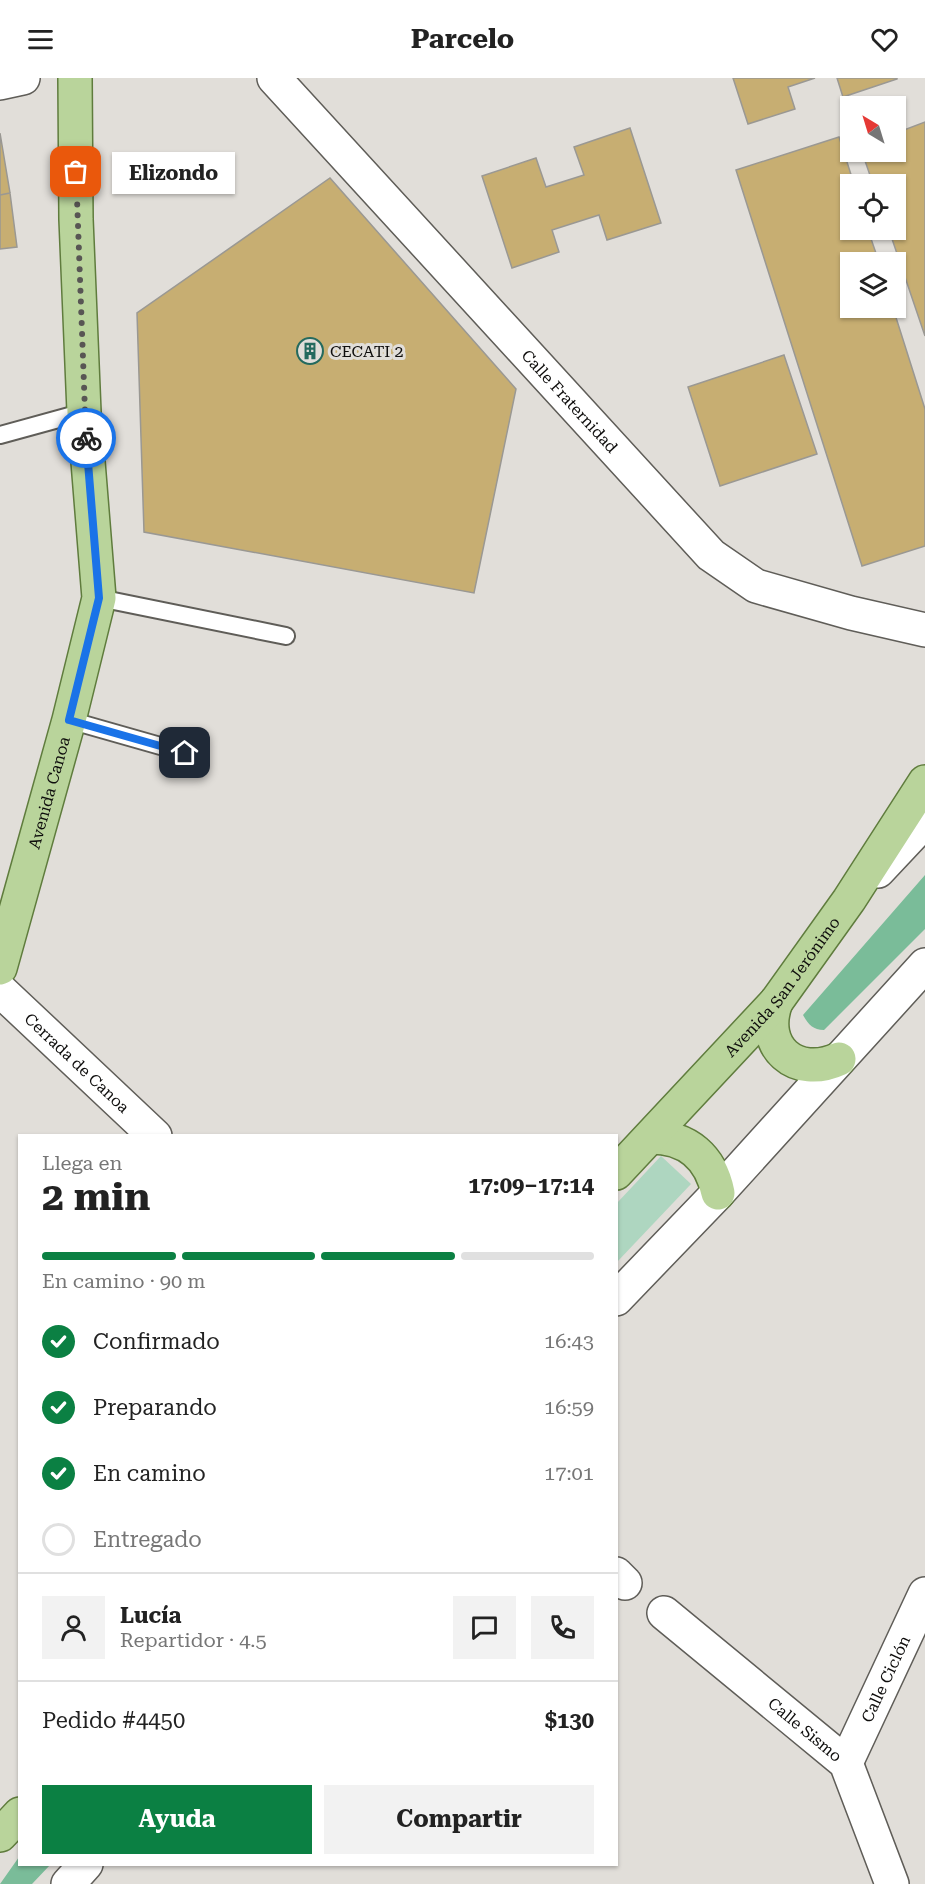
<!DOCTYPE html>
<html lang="es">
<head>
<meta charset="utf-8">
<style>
  body { margin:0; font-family:"Roboto Serif",serif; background:#f2f2f2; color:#222; height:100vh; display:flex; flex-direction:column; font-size:22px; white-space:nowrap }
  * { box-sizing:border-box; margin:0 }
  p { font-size:20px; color:#767676 }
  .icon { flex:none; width:33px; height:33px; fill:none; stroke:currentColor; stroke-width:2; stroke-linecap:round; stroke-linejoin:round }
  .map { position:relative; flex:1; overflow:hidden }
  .panel { position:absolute; left:18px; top:1056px; width:600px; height:732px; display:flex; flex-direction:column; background:#fff; border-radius:0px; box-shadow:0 2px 4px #0004 }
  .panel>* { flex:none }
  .needle { width:39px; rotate:322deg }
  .tools { position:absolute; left:840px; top:18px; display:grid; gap:12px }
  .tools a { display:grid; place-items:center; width:66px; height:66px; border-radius:0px; background:#fff; box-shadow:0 2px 4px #0004; font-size:30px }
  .pin { position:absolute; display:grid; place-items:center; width:51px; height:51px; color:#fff; margin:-26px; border-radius:12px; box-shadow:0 3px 9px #0006 }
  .courier { position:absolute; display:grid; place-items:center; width:60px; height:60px; margin:-30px; border:4px solid #1a73e8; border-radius:50%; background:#fff; color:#222; box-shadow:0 2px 8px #0007 }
  .bubble { position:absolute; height:42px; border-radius:0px; background:#fff; box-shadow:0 2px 4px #0004; font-size:20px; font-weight:700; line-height:42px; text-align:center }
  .headline em { font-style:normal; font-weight:700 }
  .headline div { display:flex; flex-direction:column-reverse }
  .headline { display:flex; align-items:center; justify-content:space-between; height:102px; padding:0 24px }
  h1 { font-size:39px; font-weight:700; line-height:45px }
  .bar { display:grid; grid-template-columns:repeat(4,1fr); gap:9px 6px; align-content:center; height:72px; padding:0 24px }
  .bar i { height:8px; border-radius:4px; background:#e0e0e0 }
  .bar .current { background:#0b8043 }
  .bar p { grid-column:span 4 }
  .line { display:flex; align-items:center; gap:15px; padding:0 24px; border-top:2px solid #e0e0e0 }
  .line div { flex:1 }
  .round { display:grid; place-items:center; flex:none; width:63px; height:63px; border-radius:0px; background:#f2f2f2 }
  ol { padding:0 24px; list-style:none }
  li { display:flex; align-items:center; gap:18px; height:66px }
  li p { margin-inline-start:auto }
  li .icon { padding:6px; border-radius:50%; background:#0b8043; color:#fff; stroke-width:4 }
  li:last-child { color:#767676 }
  li i { width:33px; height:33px; border:3px solid #e0e0e0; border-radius:50% }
  .action { display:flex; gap:12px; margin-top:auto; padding:12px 24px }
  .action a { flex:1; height:69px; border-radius:0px; background:#0b8043; color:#fff; font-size:24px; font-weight:700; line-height:69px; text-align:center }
  .action a+a { background:#f2f2f2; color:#222 }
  header { display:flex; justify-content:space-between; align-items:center; height:78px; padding:0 24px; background:#fff; font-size:27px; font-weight:700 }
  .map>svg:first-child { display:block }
</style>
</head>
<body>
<header><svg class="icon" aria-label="menu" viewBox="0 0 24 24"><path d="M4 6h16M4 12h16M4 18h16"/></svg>Parcelo<svg class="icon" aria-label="heart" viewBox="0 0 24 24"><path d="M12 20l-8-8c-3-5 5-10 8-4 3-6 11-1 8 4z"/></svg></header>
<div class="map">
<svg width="925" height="1806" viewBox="0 0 925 1806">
  <rect width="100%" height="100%" fill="#e1ded9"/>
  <path fill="#aed6c0" d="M 661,1078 L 691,1106 L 617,1184 L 617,1125 Z"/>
  <path fill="#7abc99" d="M 925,797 L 925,851 L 824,952 C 813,952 808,946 803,937 Z
    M 19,1779 L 20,1786 L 50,1787 L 32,1806 L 0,1806 Z"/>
  <path fill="#c7ae72" stroke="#9a9893" stroke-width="1.5" d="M 733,0 L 815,0 L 788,9 L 795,31 L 748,46 Z
    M 837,0 L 897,0 L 897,1 L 843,19 Z
    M 925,44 L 925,258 L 889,152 L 896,152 L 896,106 L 873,106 L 862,74 L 896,74 L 896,55 Z
    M 630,50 L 661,145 L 607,162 L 599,137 L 552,152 L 559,174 L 512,190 L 482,98 L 536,80 L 546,109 L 584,97 L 574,69 Z
    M 0,55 L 10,115 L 0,117 Z
    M 839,59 L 854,106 L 850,106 L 850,152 L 868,152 L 879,184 L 850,184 L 850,230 L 893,230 L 925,331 L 925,468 L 862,488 L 736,92 Z
    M 330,100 L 516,311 L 474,515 L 144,454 L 137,235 Z
    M 10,115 L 17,169 L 0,171 L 0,117 Z
    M 784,277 L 817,376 L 720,408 L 688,309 Z"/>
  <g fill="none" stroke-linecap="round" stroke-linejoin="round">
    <defs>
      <path id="lane" d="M 0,357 L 84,334
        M 99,520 L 286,558
        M 69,642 L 185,675"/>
      <g id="street">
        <path id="s1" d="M 274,0 L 711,477 L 756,508 L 851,535 L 925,552"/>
        <path d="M 0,5 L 23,0"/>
        <path id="s2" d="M 0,912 L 155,1058"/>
        <path d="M 616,1496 L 625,1505"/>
        <path id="s3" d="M 664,1535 L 846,1685 L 892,1806"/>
        <path id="s4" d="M 846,1685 L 925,1516"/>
      </g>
      <path id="secondary" d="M 878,793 L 925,743
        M 616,1221 L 718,1115 L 925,887
        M 68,1806 L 86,1786"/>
      <g id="primary">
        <path id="s5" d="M 0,890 L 69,642 L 99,520 L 84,334 L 76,141 L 75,0"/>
        <path d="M 776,924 C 759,969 796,1001 839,981"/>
        <path d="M 651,1059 C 688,1059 711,1080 718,1115"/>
        <path id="s6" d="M 616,1095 L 776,924 L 849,822 L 925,704"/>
        <path d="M 0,1757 L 20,1736"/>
      </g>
    </defs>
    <use href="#lane" stroke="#5f5d58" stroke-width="20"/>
    <use href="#street" stroke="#5f5d58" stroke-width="36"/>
    <use href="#secondary" stroke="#5f5d58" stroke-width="36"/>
    <use href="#primary" stroke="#5f7c3d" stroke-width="36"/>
    <use href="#lane" stroke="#fff" stroke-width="16"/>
    <use href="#street" stroke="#fff" stroke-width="33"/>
    <use href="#secondary" stroke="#fff" stroke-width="33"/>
    <use href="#primary" stroke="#b9d49b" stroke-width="33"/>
  </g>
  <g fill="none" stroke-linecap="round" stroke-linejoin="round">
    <path stroke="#585654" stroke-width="6" stroke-dasharray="0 10.8" d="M 76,94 L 86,360"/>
    <path stroke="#1a73e8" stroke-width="8" d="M 86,360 L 99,520 L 69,642 L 185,675"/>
  </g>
  <defs>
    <symbol id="building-ring" viewBox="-11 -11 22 22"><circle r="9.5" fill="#e1ded9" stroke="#246a5e" stroke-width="1.5"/><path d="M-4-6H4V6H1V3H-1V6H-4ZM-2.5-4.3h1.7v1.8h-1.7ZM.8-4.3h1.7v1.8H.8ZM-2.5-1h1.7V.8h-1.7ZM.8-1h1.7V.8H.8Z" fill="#246a5e"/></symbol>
  </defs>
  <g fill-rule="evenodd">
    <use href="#building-ring" x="295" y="258" width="30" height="30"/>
  </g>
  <g text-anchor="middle" stroke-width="6" stroke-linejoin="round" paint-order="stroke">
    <g font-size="16" fill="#0e0d0c" stroke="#e1ded9" text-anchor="start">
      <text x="330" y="279">CECATI 2</text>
    </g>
    <g font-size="16" fill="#0e0d0c" stroke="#e1ded9">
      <text dy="6" stroke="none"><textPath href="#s1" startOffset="438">Calle Fraternidad</textPath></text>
      <text dy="6" stroke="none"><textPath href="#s5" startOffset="182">Avenida Canoa</textPath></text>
      <text dy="6" stroke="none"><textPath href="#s6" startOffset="250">Avenida San Jerónimo</textPath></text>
      <text dy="6" stroke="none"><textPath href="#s2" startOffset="106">Cerrada de Canoa</textPath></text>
      <text dy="6" stroke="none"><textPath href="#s4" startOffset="93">Calle Ciclón</textPath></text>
      <text dy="6" stroke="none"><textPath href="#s3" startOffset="183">Calle Sismo</textPath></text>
    </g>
  </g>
</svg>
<div class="tools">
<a><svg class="needle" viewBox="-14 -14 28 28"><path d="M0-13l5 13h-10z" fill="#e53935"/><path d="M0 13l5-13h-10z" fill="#767676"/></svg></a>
<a><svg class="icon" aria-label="locate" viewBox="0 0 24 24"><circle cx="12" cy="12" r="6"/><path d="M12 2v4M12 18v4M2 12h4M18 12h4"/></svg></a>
<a><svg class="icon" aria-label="layers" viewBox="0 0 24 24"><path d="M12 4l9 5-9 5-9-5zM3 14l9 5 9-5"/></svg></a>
</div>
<div class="pin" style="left:76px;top:94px;background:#ea580c"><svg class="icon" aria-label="bag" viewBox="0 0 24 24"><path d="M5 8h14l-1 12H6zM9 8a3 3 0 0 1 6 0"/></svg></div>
<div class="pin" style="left:185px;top:675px;background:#1f2937"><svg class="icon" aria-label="home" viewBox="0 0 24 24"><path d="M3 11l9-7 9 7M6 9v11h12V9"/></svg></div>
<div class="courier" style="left:86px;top:360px"><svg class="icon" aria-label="bike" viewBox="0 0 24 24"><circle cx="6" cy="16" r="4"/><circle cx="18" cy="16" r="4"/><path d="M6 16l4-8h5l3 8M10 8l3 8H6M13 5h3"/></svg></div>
<div class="bubble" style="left:112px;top:74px;width:123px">Elizondo</div>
<section class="panel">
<div class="headline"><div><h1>2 min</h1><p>Llega en</p></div><em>17:09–17:14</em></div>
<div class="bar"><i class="current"></i><i class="current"></i><i class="current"></i><i></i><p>En camino · 90 m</p></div>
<ol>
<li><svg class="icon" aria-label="check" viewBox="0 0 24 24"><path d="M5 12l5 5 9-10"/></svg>Confirmado<p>16:43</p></li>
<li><svg class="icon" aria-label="check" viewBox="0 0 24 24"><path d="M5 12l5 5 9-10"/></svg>Preparando<p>16:59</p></li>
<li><svg class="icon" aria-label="check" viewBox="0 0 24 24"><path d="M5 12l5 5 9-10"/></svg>En camino<p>17:01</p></li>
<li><i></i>Entregado</li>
</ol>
<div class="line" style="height:108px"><a class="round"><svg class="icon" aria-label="person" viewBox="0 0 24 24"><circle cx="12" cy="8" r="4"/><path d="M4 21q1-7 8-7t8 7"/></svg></a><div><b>Lucía</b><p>Repartidor · 4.5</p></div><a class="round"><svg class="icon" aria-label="chat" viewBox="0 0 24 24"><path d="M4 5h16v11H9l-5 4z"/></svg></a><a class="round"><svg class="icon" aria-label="phone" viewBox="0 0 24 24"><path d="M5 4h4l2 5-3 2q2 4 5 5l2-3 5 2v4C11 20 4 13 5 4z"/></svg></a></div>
<div class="line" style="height:78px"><div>Pedido #4450</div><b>$130</b></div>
<div class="action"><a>Ayuda</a><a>Compartir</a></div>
</section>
</div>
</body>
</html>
